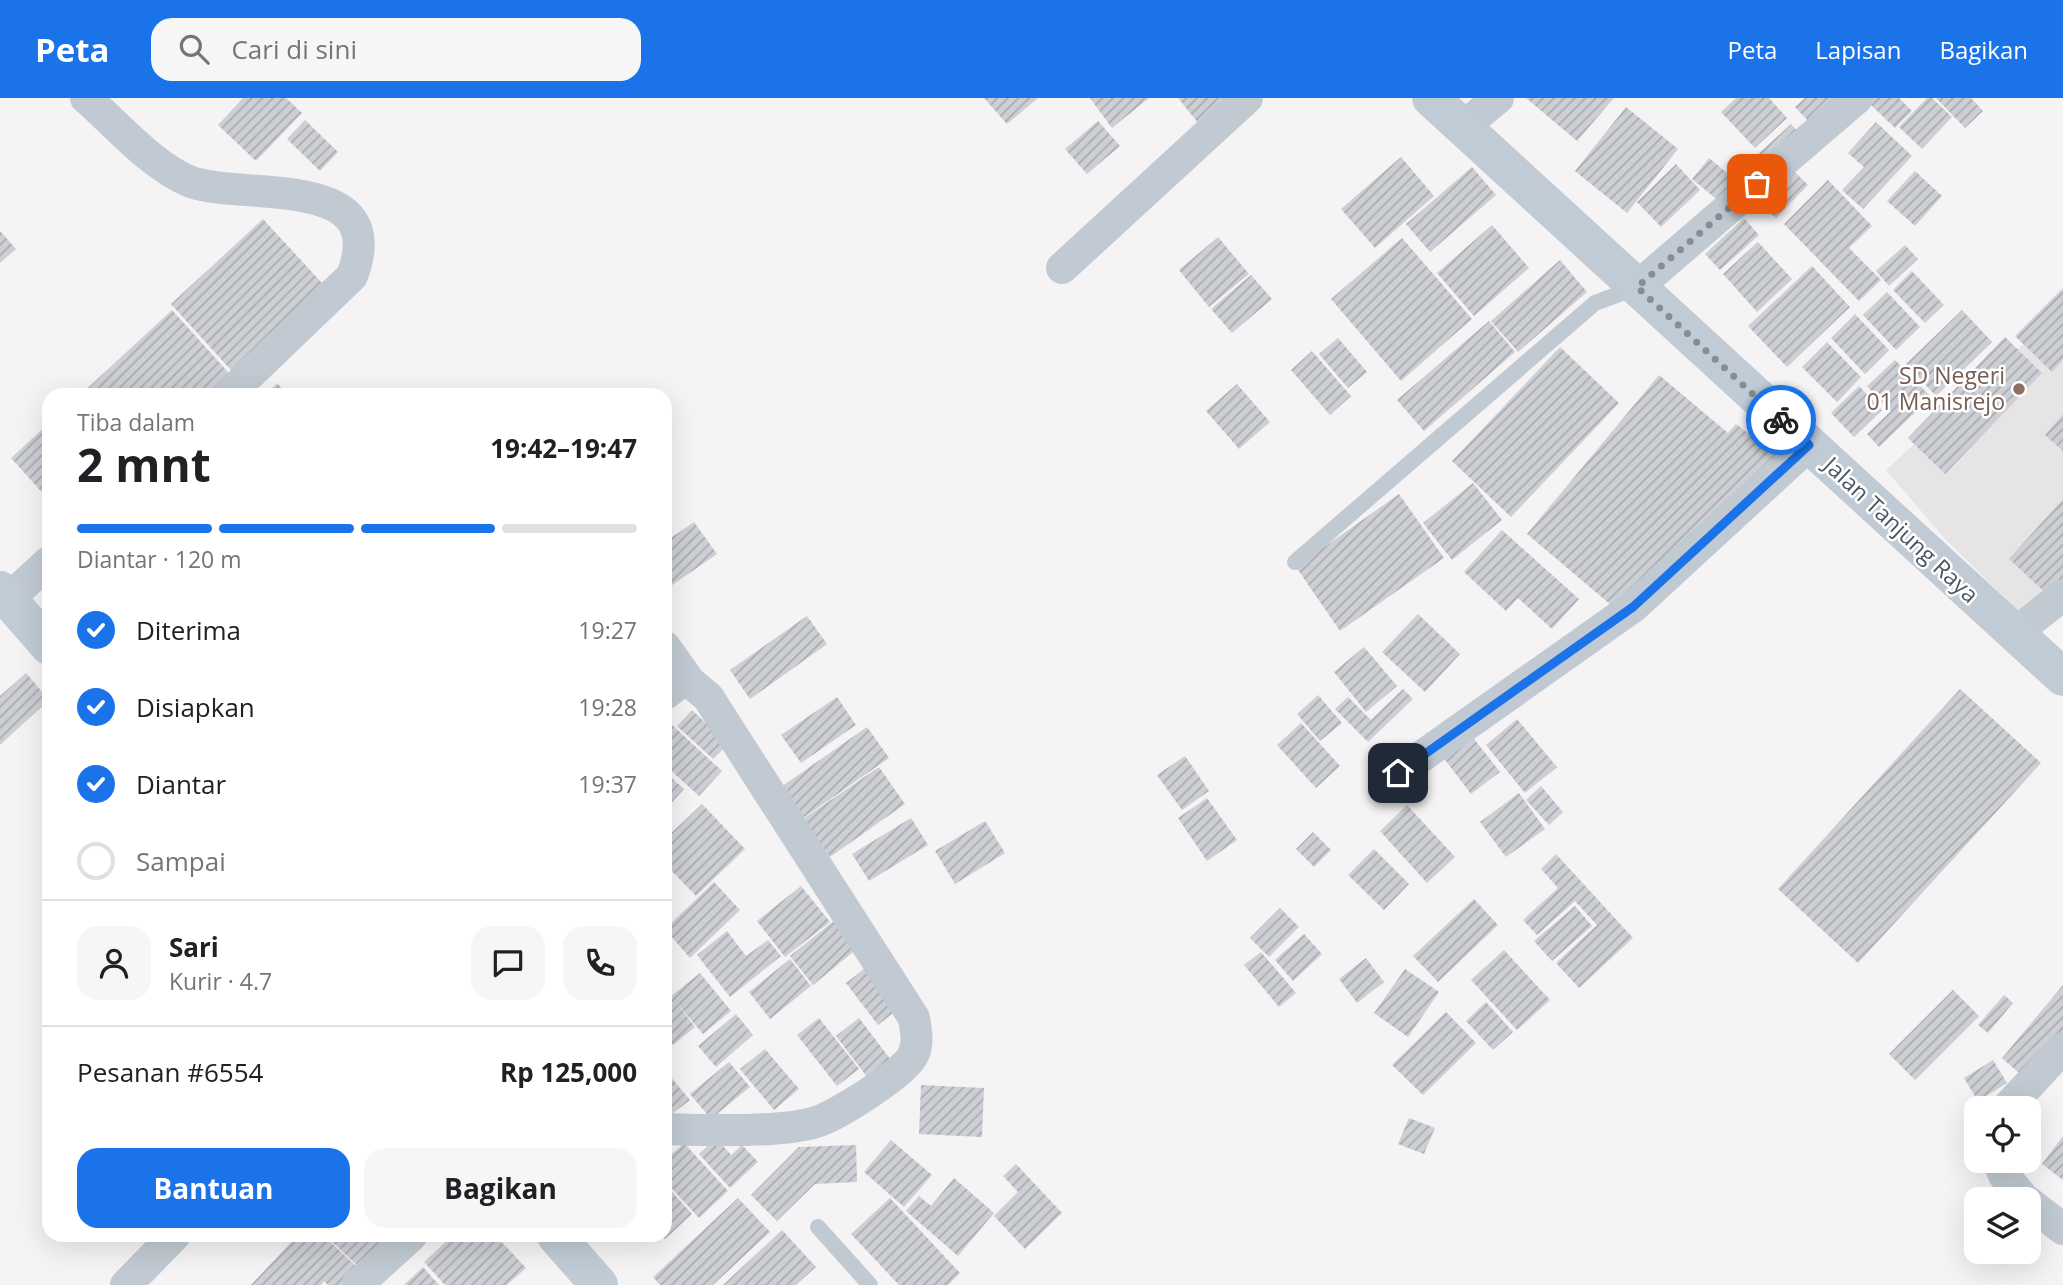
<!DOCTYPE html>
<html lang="id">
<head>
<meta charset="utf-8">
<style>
  body { margin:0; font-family:"Open Sans",sans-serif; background:#f6f6f6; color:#202124; height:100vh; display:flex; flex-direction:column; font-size:26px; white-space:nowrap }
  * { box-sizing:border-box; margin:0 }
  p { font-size:23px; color:#757577 }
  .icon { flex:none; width:38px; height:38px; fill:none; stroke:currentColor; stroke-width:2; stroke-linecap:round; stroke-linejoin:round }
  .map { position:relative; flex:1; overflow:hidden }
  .details { position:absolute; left:42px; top:290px; width:630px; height:854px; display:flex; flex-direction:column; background:#fff; border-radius:21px; box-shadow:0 7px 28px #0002 }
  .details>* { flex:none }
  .controls { position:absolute; left:1964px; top:998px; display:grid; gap:14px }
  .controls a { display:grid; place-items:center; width:77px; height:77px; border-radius:14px; background:#fff; box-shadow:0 7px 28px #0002; font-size:35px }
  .pin { position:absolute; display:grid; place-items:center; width:60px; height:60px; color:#fff; margin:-30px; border-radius:14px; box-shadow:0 4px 10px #0006 }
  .courier { position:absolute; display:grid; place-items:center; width:70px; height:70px; margin:-35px; border:5px solid #1a73e8; border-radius:50%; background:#fff; color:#222; box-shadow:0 2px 9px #0007 }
  .headline em { font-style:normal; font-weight:700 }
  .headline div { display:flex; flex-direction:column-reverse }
  .headline { display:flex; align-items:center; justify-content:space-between; height:119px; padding:0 35px }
  h1 { font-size:46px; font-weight:700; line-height:52px }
  .bar { display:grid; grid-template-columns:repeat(4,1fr); gap:10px 7px; align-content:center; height:84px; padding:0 35px }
  .bar i { height:9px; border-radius:5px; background:#e0e0e0 }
  .bar .active { background:#1a73e8 }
  .bar p { grid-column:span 4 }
  .line { display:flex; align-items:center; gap:18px; padding:0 35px; border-top:2px solid #e0e0e0 }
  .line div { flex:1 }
  .round { display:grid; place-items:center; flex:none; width:74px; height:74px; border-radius:21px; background:#f6f6f6 }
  ol { padding:0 35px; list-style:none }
  li { display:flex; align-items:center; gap:21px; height:77px }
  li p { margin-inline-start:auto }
  li .icon { padding:7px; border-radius:50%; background:#1a73e8; color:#fff; stroke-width:4 }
  li:last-child { color:#757577 }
  li i { width:38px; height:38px; border:4px solid #e0e0e0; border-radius:50% }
  .button { display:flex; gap:14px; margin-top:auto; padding:14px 35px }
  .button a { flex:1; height:80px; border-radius:21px; background:#1a73e8; color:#fff; font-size:28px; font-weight:700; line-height:80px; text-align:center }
  .button a+a { background:#f6f6f6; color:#202124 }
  header { display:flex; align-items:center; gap:42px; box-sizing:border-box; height:98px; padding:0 35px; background:#1a73e8; color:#fff }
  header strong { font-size:33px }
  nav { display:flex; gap:38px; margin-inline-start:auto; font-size:24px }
  .search { width:490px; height:63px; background:#f6f6f6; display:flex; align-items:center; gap:18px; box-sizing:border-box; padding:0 24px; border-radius:21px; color:#757577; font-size:26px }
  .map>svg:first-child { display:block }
</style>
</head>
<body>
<header>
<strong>Peta</strong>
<div class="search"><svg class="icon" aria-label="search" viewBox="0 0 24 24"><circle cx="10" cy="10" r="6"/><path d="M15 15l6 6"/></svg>Cari di sini</div>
<nav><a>Peta</a><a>Lapisan</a><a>Bagikan</a></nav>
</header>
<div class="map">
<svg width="2063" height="1187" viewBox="0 0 2063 1187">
  <defs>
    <pattern id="building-hatch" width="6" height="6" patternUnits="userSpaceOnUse" patternTransform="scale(1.75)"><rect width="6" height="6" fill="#cdcfd5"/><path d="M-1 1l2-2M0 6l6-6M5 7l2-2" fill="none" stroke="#a8abb0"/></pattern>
  </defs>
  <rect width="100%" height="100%" fill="#f5f3f3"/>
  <path fill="#e6e4e5" d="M 2063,210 L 2063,475 L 2019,514 L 1946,442 L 1886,372 Z"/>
  <path fill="url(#building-hatch)" d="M 243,0 L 286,0 L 302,15 L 256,63 L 218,27 Z
    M 984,0 L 1038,0 L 1007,26 Z
    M 1090,0 L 1149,0 L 1112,30 Z
    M 1178,0 L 1232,0 L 1203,31 Z
    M 1526,0 L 1614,0 L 1577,43 Z
    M 1736,0 L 1769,0 L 1787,20 L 1755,50 L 1721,14 Z
    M 1805,0 L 1842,0 L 1812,27 L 1795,9 Z
    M 1873,0 L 1899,0 L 1912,13 L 1895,30 L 1869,5 Z
    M 1927,0 L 1932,0 L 1952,19 L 1922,51 L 1899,29 Z
    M 1936,0 L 1971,0 L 1983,13 L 1965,30 Z
    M 1626,9 L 1678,51 L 1627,115 L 1575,73 Z
    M 305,22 L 338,54 L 320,73 L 287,41 Z
    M 1098,23 L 1120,48 L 1087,76 L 1065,51 Z
    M 1876,24 L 1912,58 L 1863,111 L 1842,92 L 1864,69 L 1848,55 Z
    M 1791,26 L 1802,38 L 1767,70 L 1756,58 Z
    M 1401,59 L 1434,98 L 1375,150 L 1341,111 Z
    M 1709,60 L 1738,84 L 1720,104 L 1692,81 Z
    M 1676,66 L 1700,92 L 1661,129 L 1637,104 Z
    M 1472,69 L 1496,97 L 1430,154 L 1406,126 Z
    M 1915,73 L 1942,98 L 1915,128 L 1887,103 Z
    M 1795,74 L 1808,87 L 1776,120 L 1763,108 Z
    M 1828,82 L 1872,128 L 1849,150 L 1881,182 L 1859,203 L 1784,126 Z
    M 1744,120 L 1759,137 L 1720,172 L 1705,156 Z
    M 263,121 L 333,197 L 240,282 L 171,206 Z
    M 1492,127 L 1529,170 L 1474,218 L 1437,175 Z
    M 0,133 L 16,151 L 0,165 Z
    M 1218,139 L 1249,176 L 1209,209 L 1179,172 Z
    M 1402,140 L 1472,221 L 1401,283 L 1331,201 Z
    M 1758,144 L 1792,181 L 1757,214 L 1723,176 Z
    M 1905,147 L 1918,161 L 1889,188 L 1876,173 Z
    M 1560,162 L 1587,194 L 1518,254 L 1491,223 Z
    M 1812,168 L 1850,209 L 1787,269 L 1748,228 Z
    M 1912,173 L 1944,207 L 1925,225 L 1893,192 Z
    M 1251,177 L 1272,201 L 1232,235 L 1211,211 Z
    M 2063,190 L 2063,262 L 2052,274 L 2015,238 Z
    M 1887,194 L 1920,229 L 1896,252 L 1863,217 Z
    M 172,212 L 237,284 L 222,298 L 79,298 Z
    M 1962,212 L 1992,244 L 1936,298 L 1906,266 Z
    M 1855,216 L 1889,252 L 1865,276 L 1831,240 Z
    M 1489,223 L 1515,254 L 1424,333 L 1397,302 Z
    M 2005,239 L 2042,275 L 1945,376 L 1908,340 Z
    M 1338,240 L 1367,274 L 1348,290 L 1319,256 Z
    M 1827,244 L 1861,279 L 1837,304 L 1802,269 Z
    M 1560,249 L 1619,305 L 1511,419 L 1452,363 Z
    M 1312,253 L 1351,298 L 1330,317 L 1291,272 Z
    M 1895,262 L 1931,299 L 1879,349 L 1867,336 L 1891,313 L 1867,288 Z
    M 1659,277 L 1728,335 L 1736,326 L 1784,363 L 1617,512 L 1527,436 Z
    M 277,285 L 289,298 L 264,298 Z
    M 1237,286 L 1270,324 L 1239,351 L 1206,313 Z
    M 1859,288 L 1882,312 L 1854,339 L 1831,315 Z
    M 2063,316 L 2063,353 L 2045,337 Z
    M 49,325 L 49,402 L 11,360 Z
    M 1473,385 L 1502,422 L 1452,462 L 1423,425 Z
    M 1399,396 L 1444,460 L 1340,533 L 1296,469 Z
    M 2063,401 L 2063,482 L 2049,498 L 2009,461 Z
    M 694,424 L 717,456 L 665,492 L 665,444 Z
    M 1502,432 L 1579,501 L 1552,531 L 1518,500 L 1506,513 L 1464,474 Z
    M 1418,516 L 1460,556 L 1425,594 L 1382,554 Z
    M 807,518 L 827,546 L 750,601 L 730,572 Z
    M 1364,549 L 1397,588 L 1366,614 L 1334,574 Z
    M 26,575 L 49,602 L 0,647 L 0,598 Z
    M 1403,591 L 1413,601 L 1368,644 L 1335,611 L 1348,599 L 1371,622 Z
    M 1960,591 L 2041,665 L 1858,865 L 1778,791 Z
    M 1318,597 L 1342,625 L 1320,643 L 1297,616 Z
    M 837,599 L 856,627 L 801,665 L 781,637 Z
    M 692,612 L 728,646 L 713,661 L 677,628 Z
    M 1517,621 L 1557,669 L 1525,695 L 1486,647 Z
    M 1301,625 L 1340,668 L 1316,690 L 1277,647 Z
    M 672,627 L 722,673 L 699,698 L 665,667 L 665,635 Z
    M 867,629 L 889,660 L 803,720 L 781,689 Z
    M 1467,632 L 1500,674 L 1471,696 L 1439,654 Z
    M 1185,658 L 1209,693 L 1182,712 L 1157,677 Z
    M 879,669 L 905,706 L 830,759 L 803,721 Z
    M 665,674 L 684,691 L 665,712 Z
    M 1541,688 L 1563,714 L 1549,727 L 1526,702 Z
    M 1519,695 L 1545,731 L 1506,759 L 1480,724 Z
    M 1207,700 L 1237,742 L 1207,763 L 1178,720 Z
    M 702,706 L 745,751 L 696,798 L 665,766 L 665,741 Z
    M 1407,707 L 1455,759 L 1427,785 L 1380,733 Z
    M 911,720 L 928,747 L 869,783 L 852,756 Z
    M 985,723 L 1005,755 L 955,786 L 935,753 Z
    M 1313,734 L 1331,752 L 1314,769 L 1296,751 Z
    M 1374,751 L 1409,786 L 1384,812 L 1348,777 Z
    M 1556,756 L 1633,840 L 1579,890 L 1556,865 L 1597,827 L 1575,803 L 1537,837 L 1523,822 L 1558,790 L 1541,771 Z
    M 714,784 L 740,812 L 690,860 L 665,831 Z
    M 801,788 L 830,824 L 785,859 L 757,823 Z
    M 1474,801 L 1498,827 L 1438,884 L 1413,858 Z
    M 1575,808 L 1592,828 L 1552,863 L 1534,843 Z
    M 1280,810 L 1299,829 L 1269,859 L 1250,840 Z
    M 835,822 L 858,850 L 813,887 L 790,858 Z
    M 727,833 L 746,858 L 768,842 L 781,858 L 730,899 L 697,857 Z
    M 1304,836 L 1322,856 L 1293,883 L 1275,862 Z
    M 1504,852 L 1550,902 L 1517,932 L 1471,882 Z
    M 1261,854 L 1296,895 L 1279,909 L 1244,867 Z
    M 1366,860 L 1384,884 L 1357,905 L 1339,881 Z
    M 790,861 L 811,888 L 770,921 L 749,894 Z
    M 873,864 L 896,913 L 878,927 L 846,885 Z
    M 1405,871 L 1439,894 L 1408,939 L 1374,915 Z
    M 700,875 L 731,913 L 703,936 L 676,904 L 695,929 L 673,947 L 665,938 L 665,903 Z
    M 2063,887 L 2063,941 L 2028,983 L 2002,960 Z
    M 1953,892 L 1979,918 L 1915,982 L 1889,956 Z
    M 2004,897 L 2013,905 L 1988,935 L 1978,927 Z
    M 1486,904 L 1513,934 L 1493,952 L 1466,923 Z
    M 1446,914 L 1476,945 L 1423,997 L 1392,967 Z
    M 736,916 L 753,937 L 716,969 L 698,948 Z
    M 819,920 L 859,971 L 837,988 L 797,937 Z
    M 859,920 L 894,966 L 871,984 L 836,938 Z
    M 765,951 L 799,991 L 774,1012 L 740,971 Z
    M 1993,962 L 2007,985 L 1978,1003 L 1964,980 Z
    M 729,964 L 750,989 L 711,1021 L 690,996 Z
    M 665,972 L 690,1002 L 672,1016 L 665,1007 Z
    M 921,987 L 984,990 L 982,1039 L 919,1036 Z
    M 1409,1020 L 1435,1030 L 1424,1056 L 1398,1046 Z
    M 2063,1038 L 2063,1082 L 2042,1066 Z
    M 716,1040 L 731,1057 L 742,1047 L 758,1064 L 730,1090 L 699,1056 Z
    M 891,1042 L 932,1077 L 904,1109 L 864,1074 Z
    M 684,1045 L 728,1093 L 699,1120 L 665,1083 L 665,1062 Z
    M 856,1047 L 857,1084 L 815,1086 L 777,1123 L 751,1097 L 799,1049 Z
    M 1016,1066 L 1062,1115 L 1025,1151 L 994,1118 L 1018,1094 L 1003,1078 Z
    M 954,1080 L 994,1115 L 958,1158 L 906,1113 L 919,1098 L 931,1108 Z
    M 665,1086 L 692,1116 L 665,1141 L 662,1138 L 665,1138 Z
    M 738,1100 L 770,1134 L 713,1187 L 660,1187 L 653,1179 Z
    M 890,1100 L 960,1175 L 948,1187 L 899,1187 L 851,1136 Z
    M 782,1132 L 816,1169 L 796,1187 L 723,1187 Z
    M 297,1138 L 324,1138 L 358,1170 L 342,1187 L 328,1187 L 324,1183 L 321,1187 L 251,1187 Z
    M 326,1138 L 392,1138 L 361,1171 Z
    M 452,1138 L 496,1138 L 526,1170 L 507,1187 L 445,1187 L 424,1164 Z
    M 423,1169 L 439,1187 L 404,1187 Z"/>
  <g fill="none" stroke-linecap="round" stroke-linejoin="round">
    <path stroke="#c1cad2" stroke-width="16" d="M 1295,464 L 1595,205 L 1635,190
      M 818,1129 L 870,1187"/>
    <path stroke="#c1cad2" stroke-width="32" d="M 86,0 C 116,26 154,70 191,84 C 244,103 392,73 352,178 L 227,298
      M 1462,30 L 1498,0
      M 1062,170 L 1247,0
      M 1637,189 L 1857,0
      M 8,501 L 49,464
      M 2014,536 L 2063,497
      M 665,549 L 690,584
      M 665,596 L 681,584 L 690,584 L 708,599 L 914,920 C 916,933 919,945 913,957 C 906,974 835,1019 816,1024 C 782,1035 703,1032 665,1031
      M 1398,675 L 1633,509 L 1809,347
      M 2007,1010 L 2063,950
      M 1998,1062 L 2004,1077 L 2024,1101
      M 2028,1104 L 2063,1131
      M 126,1187 L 174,1138
      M 357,1187 L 411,1138"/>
    <path stroke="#c1cbd6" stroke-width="38" d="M 1431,0 L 2063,579
      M 0,492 L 49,548
      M 556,1138 L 599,1187"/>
  </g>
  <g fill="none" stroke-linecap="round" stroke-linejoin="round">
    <path stroke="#868d94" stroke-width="7" stroke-dasharray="0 12.6" d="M 1757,86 L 1637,189 L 1781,322"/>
    <path stroke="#1a73e8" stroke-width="9" d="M 1398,675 L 1633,509 L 1809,347 L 1781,322"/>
  </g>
  <circle fill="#8d6e63" stroke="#fff" stroke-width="2.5" cx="2019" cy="291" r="7"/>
  <g text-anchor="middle" stroke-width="5" stroke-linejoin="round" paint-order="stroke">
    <g font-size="23" fill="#785e54" stroke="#fff" text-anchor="end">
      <text x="2005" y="286">SD Negeri<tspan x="2005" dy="26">01 Manisrejo</tspan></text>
    </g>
    <g font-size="23" fill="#4a5661" stroke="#fff">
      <text transform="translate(1901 432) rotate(43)" y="8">Jalan Tanjung Raya</text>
    </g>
  </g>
</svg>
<div class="controls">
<a><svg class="icon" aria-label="locate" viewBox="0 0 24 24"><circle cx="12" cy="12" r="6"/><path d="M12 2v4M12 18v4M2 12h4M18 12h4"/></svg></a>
<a><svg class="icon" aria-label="layers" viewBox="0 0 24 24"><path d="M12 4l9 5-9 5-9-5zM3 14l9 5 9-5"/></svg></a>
</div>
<div class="pin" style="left:1757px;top:86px;background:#ea580c"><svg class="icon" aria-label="bag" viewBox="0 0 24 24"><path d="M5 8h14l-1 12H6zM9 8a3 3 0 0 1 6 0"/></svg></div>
<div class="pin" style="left:1398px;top:675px;background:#1f2937"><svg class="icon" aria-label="home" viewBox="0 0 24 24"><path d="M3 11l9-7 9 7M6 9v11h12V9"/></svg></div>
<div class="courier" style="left:1781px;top:322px"><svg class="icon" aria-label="bike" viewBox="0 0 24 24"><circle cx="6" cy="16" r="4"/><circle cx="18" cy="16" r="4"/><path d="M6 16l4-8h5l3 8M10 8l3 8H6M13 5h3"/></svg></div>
<section class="details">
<div class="headline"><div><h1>2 mnt</h1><p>Tiba dalam</p></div><em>19:42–19:47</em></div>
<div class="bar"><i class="active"></i><i class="active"></i><i class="active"></i><i></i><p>Diantar · 120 m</p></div>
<ol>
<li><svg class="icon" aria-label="check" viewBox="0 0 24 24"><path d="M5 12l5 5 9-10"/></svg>Diterima<p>19:27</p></li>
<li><svg class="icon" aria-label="check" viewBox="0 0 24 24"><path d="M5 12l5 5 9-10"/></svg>Disiapkan<p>19:28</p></li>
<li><svg class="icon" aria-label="check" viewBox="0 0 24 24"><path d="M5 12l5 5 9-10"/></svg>Diantar<p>19:37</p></li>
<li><i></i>Sampai</li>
</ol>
<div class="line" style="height:126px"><a class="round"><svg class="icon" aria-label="person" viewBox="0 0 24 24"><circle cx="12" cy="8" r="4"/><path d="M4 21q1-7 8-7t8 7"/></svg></a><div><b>Sari</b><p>Kurir · 4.7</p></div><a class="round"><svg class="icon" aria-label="chat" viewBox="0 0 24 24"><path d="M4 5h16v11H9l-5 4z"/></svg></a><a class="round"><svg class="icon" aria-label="phone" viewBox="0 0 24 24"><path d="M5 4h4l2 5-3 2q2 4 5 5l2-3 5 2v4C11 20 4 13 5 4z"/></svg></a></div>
<div class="line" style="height:91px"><div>Pesanan #6554</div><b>Rp 125,000</b></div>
<div class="button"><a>Bantuan</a><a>Bagikan</a></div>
</section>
</div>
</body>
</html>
